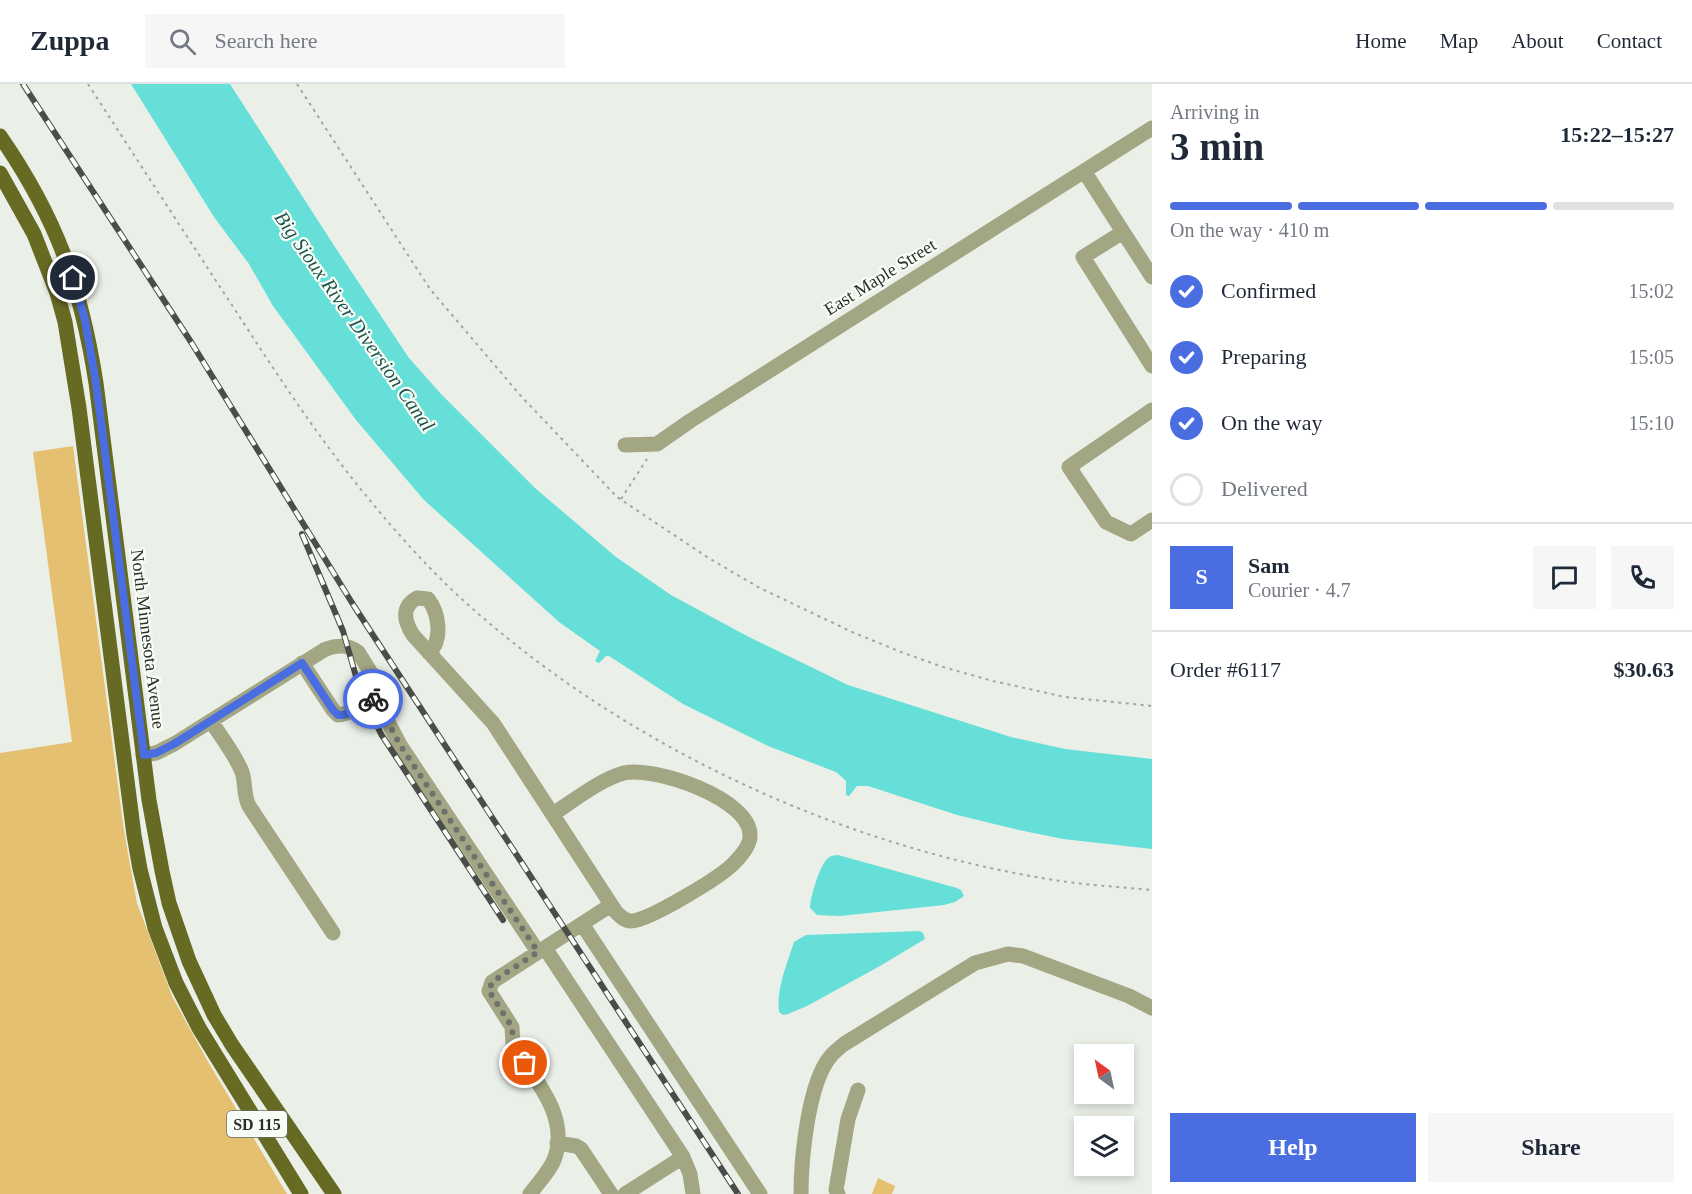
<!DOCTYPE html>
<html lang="en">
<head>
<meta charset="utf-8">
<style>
  body { margin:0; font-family:"Times New Roman",serif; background:#f6f6f7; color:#1f2937; height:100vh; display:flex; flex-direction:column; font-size:22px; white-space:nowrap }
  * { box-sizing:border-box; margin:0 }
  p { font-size:20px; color:#747a83 }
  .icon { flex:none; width:33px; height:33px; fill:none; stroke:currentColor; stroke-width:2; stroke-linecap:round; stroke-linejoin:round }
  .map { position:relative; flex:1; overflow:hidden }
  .drawer { display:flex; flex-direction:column; background:#fff; width:540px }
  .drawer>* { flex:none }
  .needle { width:39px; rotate:327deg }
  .fabs { position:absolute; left:1074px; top:960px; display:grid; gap:12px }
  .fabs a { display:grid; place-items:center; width:60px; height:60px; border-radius:0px; background:#fff; box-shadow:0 3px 9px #0003; font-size:30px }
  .pin { position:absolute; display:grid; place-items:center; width:51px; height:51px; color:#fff; margin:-26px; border:3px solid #fff; border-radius:50%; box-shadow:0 2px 6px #0007 }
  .courier { position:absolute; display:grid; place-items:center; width:60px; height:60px; margin:-30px; border:4px solid #4a6ee1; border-radius:50%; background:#fff; color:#222; box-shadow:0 2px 8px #0007 }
  .summary em { font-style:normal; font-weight:600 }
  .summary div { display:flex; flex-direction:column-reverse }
  .summary { display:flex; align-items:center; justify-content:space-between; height:102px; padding:0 18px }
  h1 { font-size:39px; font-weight:600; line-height:45px }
  .bar { display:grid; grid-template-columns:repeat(4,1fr); gap:9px 6px; align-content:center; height:72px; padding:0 18px }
  .bar i { height:8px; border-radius:4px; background:#e0e1e3 }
  .bar .active { background:#4a6ee1 }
  .bar p { grid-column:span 4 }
  .line { display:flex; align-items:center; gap:15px; padding:0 18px; border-top:2px solid #e0e1e3 }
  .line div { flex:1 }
  .round { display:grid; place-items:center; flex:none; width:63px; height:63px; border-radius:0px; background:#f6f6f7 }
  ol { padding:0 18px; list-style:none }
  li { display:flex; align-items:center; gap:18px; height:66px }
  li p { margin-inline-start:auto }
  li .icon { padding:6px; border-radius:50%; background:#4a6ee1; color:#fff; stroke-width:4 }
  li:last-child { color:#747a83 }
  li i { width:33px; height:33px; border:3px solid #e0e1e3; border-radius:50% }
  .button { display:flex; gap:12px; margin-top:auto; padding:12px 18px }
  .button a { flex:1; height:69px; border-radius:0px; background:#4a6ee1; color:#fff; font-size:24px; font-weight:600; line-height:69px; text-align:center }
  .button a+a { background:#f6f6f7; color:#1f2937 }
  header { display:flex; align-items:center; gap:36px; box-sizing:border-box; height:84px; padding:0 30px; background:#fff; border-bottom:2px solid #e0e1e3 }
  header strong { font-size:28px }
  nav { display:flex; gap:33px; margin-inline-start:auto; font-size:21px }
  .search { width:420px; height:54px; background:#f6f6f7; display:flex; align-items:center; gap:15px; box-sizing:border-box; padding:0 21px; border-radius:0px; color:#747a83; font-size:22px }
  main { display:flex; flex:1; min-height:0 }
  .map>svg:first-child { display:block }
</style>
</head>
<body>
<header>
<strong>Zuppa</strong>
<div class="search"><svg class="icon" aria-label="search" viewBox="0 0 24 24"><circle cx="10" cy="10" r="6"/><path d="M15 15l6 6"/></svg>Search here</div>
<nav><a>Home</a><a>Map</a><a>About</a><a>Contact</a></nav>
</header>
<main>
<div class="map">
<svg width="1152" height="1110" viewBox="0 0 1152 1110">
  <rect width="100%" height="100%" fill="#eaf0e8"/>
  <path fill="#e4c070" d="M 73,362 L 124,747 L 137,819 L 172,912 L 207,976 L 287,1110 L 0,1110 L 0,669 L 72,658 L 33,368 Z
    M 878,1094 L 895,1102 L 892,1110 L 872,1110 Z"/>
  <path fill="#65dfd8" d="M 131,0 L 230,0 L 333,160 L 409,274 L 441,310 L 535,404 L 616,473 L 671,511 L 747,552 L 848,601 L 1011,653 L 1065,665 L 1152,675 L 1152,765 L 1063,755 L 1019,746 L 957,731 L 868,702 L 857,702 L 849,712 L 846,711 L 846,697 L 836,688 L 768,662 L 683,620 L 609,572 L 606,572 L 599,579 L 595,577 L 600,567 L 559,538 L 424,416 L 356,336 L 273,222 L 249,180 L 214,133 Z
    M 838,771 L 957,804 L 961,806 L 964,812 L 955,818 L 944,821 L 840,832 L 817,831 L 810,824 C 810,814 820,780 828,774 C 832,771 833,772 838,771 Z
    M 920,847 L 923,849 L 925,855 L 880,882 L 807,922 L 788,930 L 783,931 L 779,928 C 776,905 787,880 794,858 L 806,851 Z"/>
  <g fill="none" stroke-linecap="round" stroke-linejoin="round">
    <path stroke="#a2a6a0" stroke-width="2" stroke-dasharray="3 4.5" stroke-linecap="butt" d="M 88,0 C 134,71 180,142 226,212 C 271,281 315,350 368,414 C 400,453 436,493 474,526 C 633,666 845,763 1054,796 C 1086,801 1119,803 1152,806
      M 297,0 L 430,205 L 520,311 L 617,413 L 707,473 L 758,503 L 852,548 L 901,568 L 943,583 L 993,597 L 1065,613 L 1152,622
      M 621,415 L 647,375"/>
    <path stroke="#a3a683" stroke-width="15" d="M 1084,87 L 1152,193
      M 1123,148 L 1083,173 L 1152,282
      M 1152,326 L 1069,383 L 1106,438 L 1131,450 L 1152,436
      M 625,361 L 657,360 L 690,337 L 1152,44
      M 429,569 C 443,556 439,529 428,515 L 417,514 C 401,523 404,537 413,551 L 493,639 L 616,828 C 620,832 624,837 631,837 C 648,837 721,793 734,779 C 741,772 750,762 750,752 C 752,715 654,682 624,689 C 601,695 573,717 553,730
      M 302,579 L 333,626 L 338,631 C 349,631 367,616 381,613
      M 211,637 C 221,653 235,670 242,688 C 246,699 243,711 249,722 L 333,849
      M 143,671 L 156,669 L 174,660 L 324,566 C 336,561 347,560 358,568 L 376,597 L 388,638 L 400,661 L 538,868
      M 582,840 L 760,1110
      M 545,864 L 683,1073 L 690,1090 L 693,1110
      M 557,1059 L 576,1062 L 581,1065 L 611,1110
      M 530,1110 C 538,1099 549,1088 554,1076 C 570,1034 537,998 516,966 L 513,960 L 512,943 L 489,907 L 492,898 L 611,821
      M 625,1110 L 683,1073
      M 801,1110 C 801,1075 808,1000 830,973 C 834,968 839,964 844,960 L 975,879 L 1008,870 L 1023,872 L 1129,912 L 1152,924
      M 838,1110 L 836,1106 L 848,1035 L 858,1006"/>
    <path stroke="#676a22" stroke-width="15" d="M 0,52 C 56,133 81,202 96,299 L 149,716 L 162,787 L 169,819 L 189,877 L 214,931 L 232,961 L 334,1110
      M 0,89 L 34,150 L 57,209 L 65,238 L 79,324 L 134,751 L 140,785 L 155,844 L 176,899 L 199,944 L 301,1110"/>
    <defs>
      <path id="rail" d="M 23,0 L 191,258 L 354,522 L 738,1110
        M 302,450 L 343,547 L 359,603 L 381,650 L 503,836"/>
    </defs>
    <use href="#rail" stroke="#4a4d49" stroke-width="6"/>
    <use href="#rail" stroke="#f8fef5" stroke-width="4" stroke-dasharray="11" stroke-linecap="butt"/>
  </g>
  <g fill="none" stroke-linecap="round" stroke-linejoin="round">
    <path stroke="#6e716c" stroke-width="6" stroke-dasharray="0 10.8" d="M 373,615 L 381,613 L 388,638 L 400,661 L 538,868 L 492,898 L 489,907 L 512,943 L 513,960 L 525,979"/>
    <path stroke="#4a6ee1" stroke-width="8" d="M 73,194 L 85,236 L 96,299 L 144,671 L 156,669 L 174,660 L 302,579 L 333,626 L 338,631 L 344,631 L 373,615"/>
  </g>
  <g text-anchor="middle" stroke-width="4.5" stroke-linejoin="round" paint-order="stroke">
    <rect fill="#f8fef5" stroke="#686c67" stroke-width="1.5" x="227" y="1027" width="60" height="26" rx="4.5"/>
    <g font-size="16" font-weight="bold" fill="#2b2d2a">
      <text x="257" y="1046">SD 115</text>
    </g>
    <g font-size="18" fill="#2b2d2a" stroke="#f8fef5">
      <text transform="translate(880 193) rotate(-32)" y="6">East Maple Street</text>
      <text transform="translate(148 555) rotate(83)" y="6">North Minnesota Avenue</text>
    </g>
    <g font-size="20" font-style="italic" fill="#1d524f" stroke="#f8fef5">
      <text transform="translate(355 237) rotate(55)" y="7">Big Sioux River Diversion Canal</text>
    </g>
  </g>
</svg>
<div class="fabs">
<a><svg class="needle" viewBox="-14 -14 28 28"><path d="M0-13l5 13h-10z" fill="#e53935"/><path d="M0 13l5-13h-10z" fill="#747a83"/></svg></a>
<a><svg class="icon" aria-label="layers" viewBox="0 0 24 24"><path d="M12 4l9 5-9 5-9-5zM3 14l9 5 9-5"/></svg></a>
</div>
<div class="pin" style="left:525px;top:979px;background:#ea580c"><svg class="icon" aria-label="bag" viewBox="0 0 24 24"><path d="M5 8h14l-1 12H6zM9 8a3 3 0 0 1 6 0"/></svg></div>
<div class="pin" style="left:73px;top:194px;background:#1f2937"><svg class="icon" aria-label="home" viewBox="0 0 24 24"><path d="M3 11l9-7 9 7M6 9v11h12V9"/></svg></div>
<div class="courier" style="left:373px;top:615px"><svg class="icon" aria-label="bike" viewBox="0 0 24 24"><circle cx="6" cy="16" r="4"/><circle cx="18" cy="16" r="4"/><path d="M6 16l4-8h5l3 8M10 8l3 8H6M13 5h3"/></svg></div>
</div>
<section class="drawer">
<div class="summary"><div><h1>3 min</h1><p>Arriving in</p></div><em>15:22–15:27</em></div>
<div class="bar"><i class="active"></i><i class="active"></i><i class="active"></i><i></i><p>On the way · 410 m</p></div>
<ol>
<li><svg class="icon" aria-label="check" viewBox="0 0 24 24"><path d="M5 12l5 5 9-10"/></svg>Confirmed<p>15:02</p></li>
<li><svg class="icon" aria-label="check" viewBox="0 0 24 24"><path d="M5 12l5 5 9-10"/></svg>Preparing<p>15:05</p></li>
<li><svg class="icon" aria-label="check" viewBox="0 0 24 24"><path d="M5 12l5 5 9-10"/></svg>On the way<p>15:10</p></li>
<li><i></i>Delivered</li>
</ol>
<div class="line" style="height:108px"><b class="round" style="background:#4a6ee1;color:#fff">S</b><div><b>Sam</b><p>Courier · 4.7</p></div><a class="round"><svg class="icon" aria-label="chat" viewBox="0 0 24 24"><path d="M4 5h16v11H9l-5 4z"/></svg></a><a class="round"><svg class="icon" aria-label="phone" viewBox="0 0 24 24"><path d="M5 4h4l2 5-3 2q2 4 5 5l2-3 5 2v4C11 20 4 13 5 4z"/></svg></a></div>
<div class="line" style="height:78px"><div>Order #6117</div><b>$30.63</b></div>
<div class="button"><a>Help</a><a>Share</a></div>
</section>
</main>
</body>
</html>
